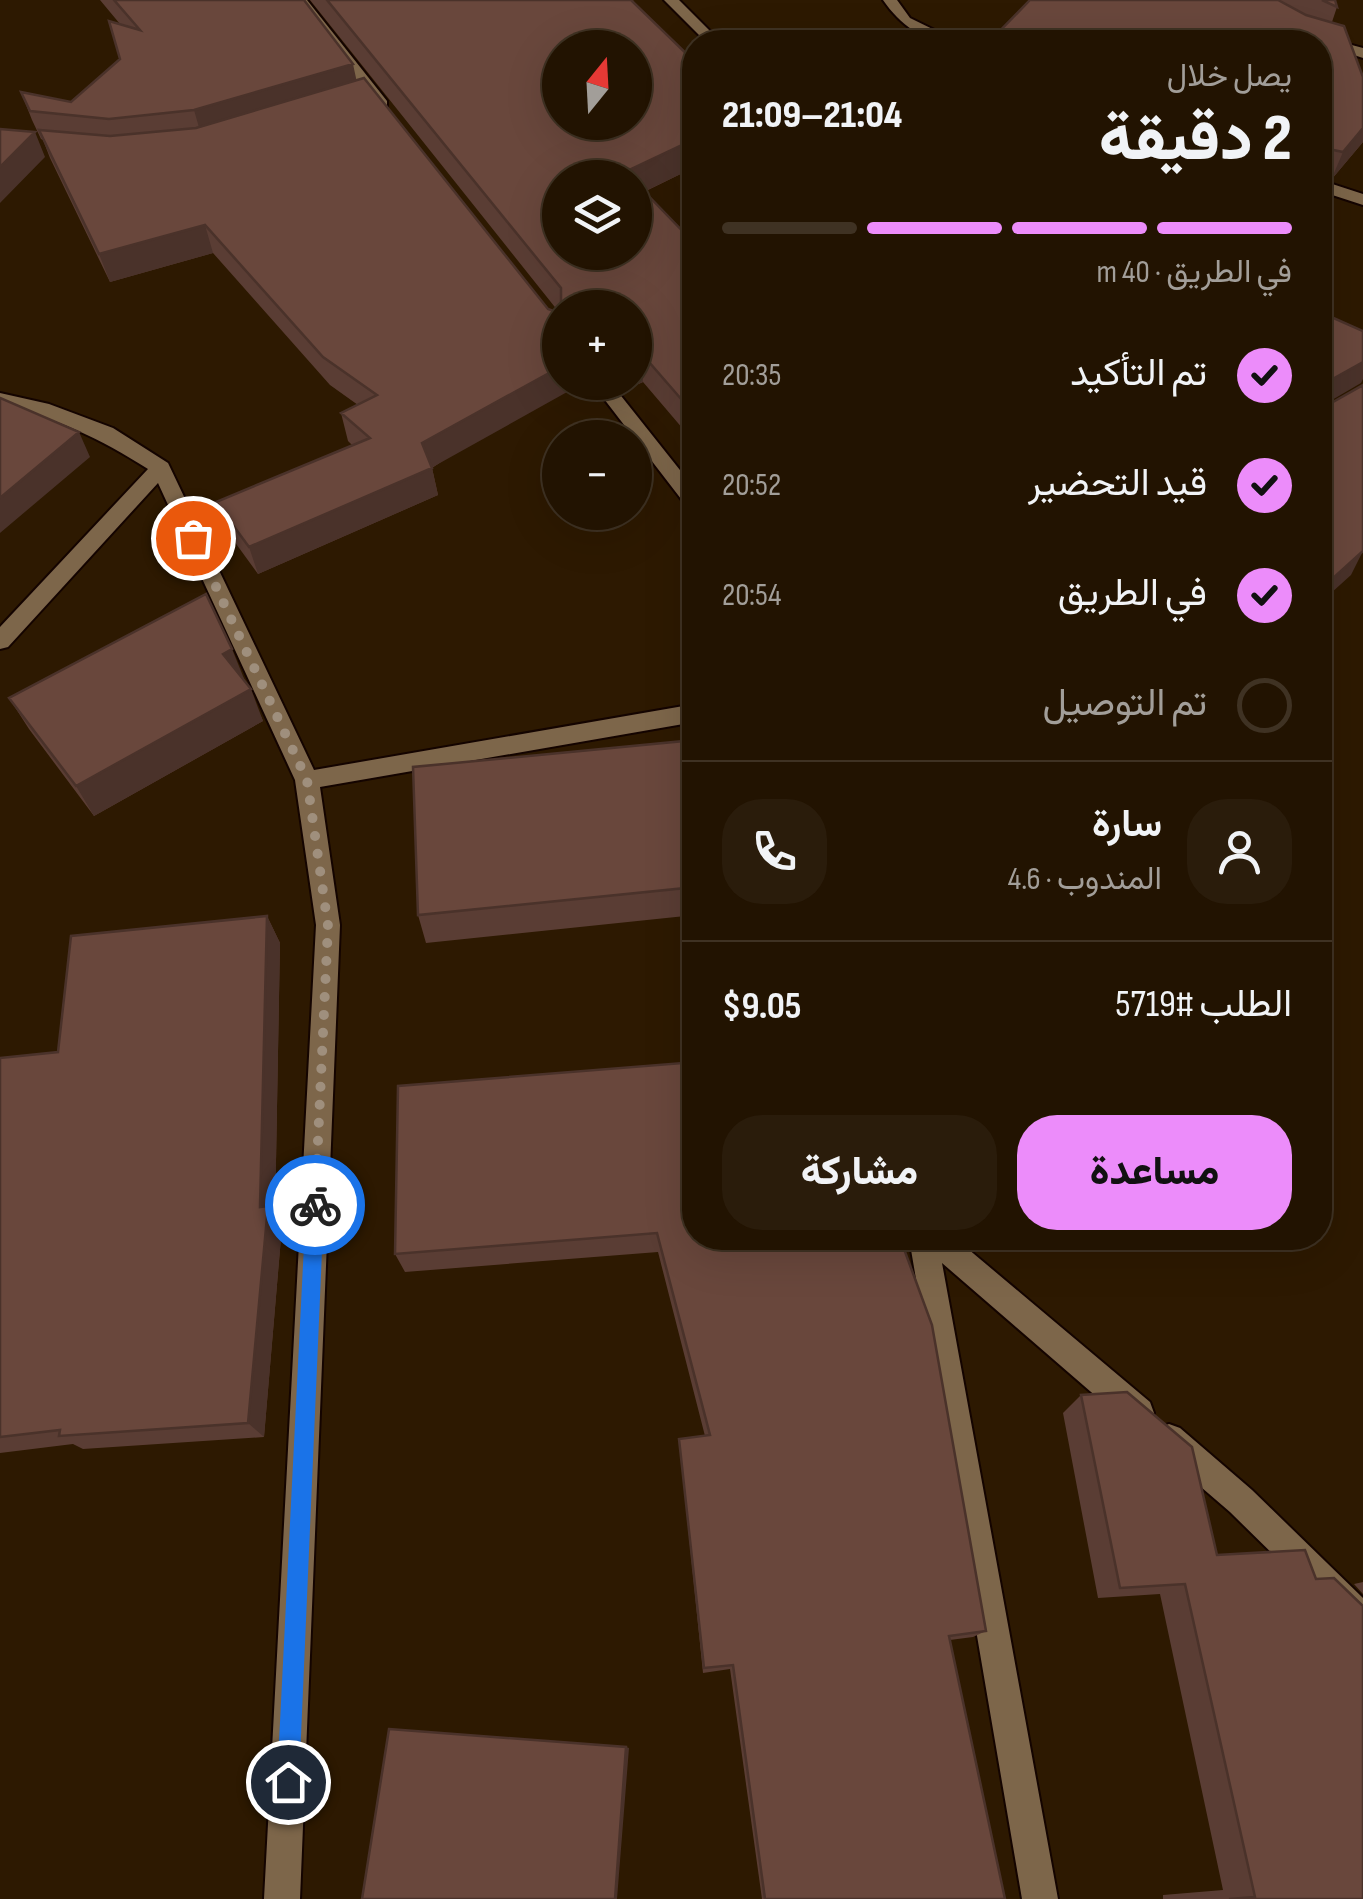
<!DOCTYPE html>
<html lang="ar">
<head>
<meta charset="utf-8">
<style>
  body { margin:0; font-family:"Sofia Sans Condensed",Vazirmatn,sans-serif; background:#2a1c0b; color:#f1f3f6; direction:rtl; height:100vh; display:flex; flex-direction:column; font-size:38px; white-space:nowrap }
  * { box-sizing:border-box; margin:0 }
  p { font-size:32px; color:#a29e99 }
  .icon { flex:none; width:55px; height:55px; fill:none; stroke:currentColor; stroke-width:2; stroke-linecap:round; stroke-linejoin:round }
  .map { position:relative; flex:1; overflow:hidden; direction:ltr }
  .details { position:absolute; left:682px; top:30px; width:650px; height:1220px; display:flex; flex-direction:column; background:#221301; border-radius:40px; box-shadow:0 10px 40px #0002,0 0 0 2px #3f3223; direction:rtl }
  .details>* { flex:none }
  .needle { width:65px; rotate:18deg }
  .controls { position:absolute; left:542px; top:30px; display:grid; gap:20px }
  .controls a { display:grid; place-items:center; width:110px; height:110px; border-radius:50%; background:#221301; box-shadow:0 10px 40px #0002,0 0 0 2px #3f3223; font-size:50px }
  .pin { position:absolute; display:grid; place-items:center; width:85px; height:85px; color:#fff; margin:-42px; border:5px solid #fff; border-radius:50%; box-shadow:0 2px 10px #0007 }
  .courier { position:absolute; display:grid; place-items:center; width:100px; height:100px; margin:-50px; border:8px solid #1a73e8; border-radius:50%; background:#fff; color:#222; box-shadow:0 2px 12px #0007 }
  .head em { font-style:normal; font-weight:800 }
  .head div { display:flex; flex-direction:column-reverse }
  .head { display:flex; align-items:center; justify-content:space-between; height:170px; padding:0 40px }
  h1 { font-size:65px; font-weight:800; line-height:75px }
  .bar { display:grid; grid-template-columns:repeat(4,1fr); gap:15px 10px; align-content:center; height:120px; padding:0 40px }
  .bar i { height:12px; border-radius:8px; background:#3f3223 }
  .bar .active { background:#ec8cfa }
  .bar p { grid-column:span 4 }
  .line { display:flex; align-items:center; gap:25px; padding:0 40px; border-top:2px solid #3f3223 }
  .line div { flex:1 }
  .round { display:grid; place-items:center; flex:none; width:105px; height:105px; border-radius:40px; background:#2a1c0b }
  ol { padding:0 40px; list-style:none }
  li { display:flex; align-items:center; gap:30px; height:110px }
  li p { margin-inline-start:auto }
  li .icon { padding:10px; border-radius:50%; background:#ec8cfa; color:#111; stroke-width:4 }
  li:last-child { color:#a29e99 }
  li i { width:55px; height:55px; border:5px solid #3f3223; border-radius:50% }
  .primary-button { display:flex; gap:20px; margin-top:auto; padding:20px 40px }
  .primary-button a { flex:1; height:115px; border-radius:40px; background:#ec8cfa; color:#111; font-size:40px; font-weight:800; line-height:115px; text-align:center }
  .primary-button a+a { background:#2a1c0b; color:#f1f3f6 }
  .map>svg:first-child { display:block }
</style>
</head>
<body>
<div class="map">
<svg width="1363" height="1899" viewBox="0 0 1363 1899">
  <rect width="100%" height="100%" fill="#2d1901"/>
  <g fill="none" stroke-linecap="round" stroke-linejoin="round">
    <defs>
      <path id="minor" d="M 292,0 L 307,0 L 387,101 L 387,107 L 375,107 Z
        M 664,0 L 679,0 L 721,42 L 706,42 Z
        M 883,0 L 897,0 L 910,18 L 959,42 C 926,44 901,26 883,0 Z
        M 1322,37 L 1363,48 L 1363,58 L 1314,42 Z
        M 1320,180 L 1363,194 L 1363,205 L 1320,191 Z
        M 591,382 L 610,382 L 695,489 L 695,510 L 688,508 Z
        M 0,393 L 49,404 L 113,428 L 168,463 L 314,770 L 695,704 L 695,722 L 320,787 L 340,925 L 300,1899 L 264,1899 L 316,925 L 295,780 L 158,483 L 8,647 L 0,649 L 0,627 L 148,469 C 101,439 55,417 0,405 Z
        M 909,1238 L 955,1238 L 1150,1402 L 1154,1413 L 1150,1424 L 1139,1428 L 1128,1424 L 942,1263 L 1058,1899 L 1022,1899 Z
        M 1169,1424 L 1180,1428 L 1252,1490 L 1363,1598 L 1363,1637 L 1352,1632 L 1230,1512 L 1158,1450 L 1154,1439 L 1158,1428 Z"/>
    </defs>
    <use href="#minor" stroke="#140400" stroke-width="4"/>
    <use href="#minor" fill="#7d664a" fill-rule="evenodd"/>
  </g>
  <path fill="#5a3d34" d="M 100,0 L 304,0 L 356,81 L 548,309 L 556,312 L 558,311 L 310,0 L 634,0 L 632,1 L 695,167 L 644,192 L 695,244 L 695,443 L 643,382 L 634,386 L 631,382 L 635,382 L 635,308 L 560,308 L 560,382 L 432,468 L 438,495 L 258,574 L 226,530 L 216,502 L 352,445 L 348,441 L 341,413 L 358,405 L 330,385 L 213,253 L 110,282 L 50,158 L 43,140 L 41,139 L 32,120 L 21,92 L 71,102 L 120,59 L 120,24 Z
    M 1030,0 L 1335,0 L 1337,7 L 1332,22 L 1363,142 L 1331,180 L 1325,179 Z
    M 245,681 L 263,721 L 94,816 L 29,729 L 9,698 Z
    M 695,740 L 695,915 L 426,943 L 418,915 Z
    M 267,916 L 280,943 L 275,1217 L 282,1226 L 264,1437 L 83,1449 L 73,1444 L 0,1453 L 0,1058 L 58,1052 Z
    M 695,1062 L 986,1631 L 973,1637 L 950,1640 L 1005,1899 L 762,1899 L 730,1669 L 703,1673 L 679,1439 L 705,1436 L 658,1252 L 405,1272 L 395,1254 Z
    M 1081,1395 L 1217,1555 L 1363,1899 L 1163,1899 L 1163,1895 L 1223,1890 L 1160,1594 L 1098,1598 L 1063,1413 Z
    M 1363,1582 L 1363,1594 L 1354,1584 Z"/>
  <path fill="#4a322a" d="M 353,64 L 359,92 L 202,138 L 194,110 Z
    M 1363,128 L 1363,142 L 1331,180 L 1343,152 Z
    M 35,132 L 45,157 L 0,203 L 0,167 Z
    M 695,139 L 695,167 L 635,196 L 635,178 L 625,178 L 625,172 Z
    M 1330,166 L 1320,192 L 1320,179 Z
    M 205,225 L 213,253 L 110,282 L 99,254 Z
    M 642,354 L 643,382 L 634,386 L 635,357 Z
    M 1363,362 L 1363,379 L 1361,383 L 1320,407 L 1331,380 Z
    M 560,367 L 560,382 L 585,382 L 431,468 L 432,468 L 438,495 L 258,574 L 249,547 L 422,443 Z
    M 79,432 L 90,457 L 0,533 L 0,498 Z
    M 1363,551 L 1351,575 L 1320,603 L 1320,590 Z
    M 232,649 L 245,681 L 223,654 Z
    M 251,689 L 263,721 L 94,816 L 76,786 Z
    M 267,916 L 280,943 L 275,1217 L 282,1226 L 264,1437 L 248,1423 L 260,1207 Z
    M 626,1747 L 629,1748 L 617,1899 L 615,1899 Z"/>
  <path fill="#69473c" stroke="#4a322a" stroke-width="2.5" fill-rule="evenodd" d="M 114,0 L 304,0 L 353,64 L 194,110 L 109,119 L 30,111 L 21,92 L 71,102 L 120,59 L 109,21 L 140,30 Z
    M 327,0 L 631,0 L 695,62 L 695,139 L 625,172 L 630,178 L 560,178 L 560,252 L 635,252 L 635,182 L 695,244 L 695,415 L 642,354 L 635,357 L 635,308 L 561,308 L 561,288 ZM 560,48 L 635,48 L 635,122 L 560,122 Z
    M 1030,0 L 1278,0 L 1306,15 L 1344,26 L 1363,77 L 1363,128 L 1343,152 L 1329,149 L 1330,166 L 1320,179 L 1320,42 L 989,42 Z
    M 1322,0 L 1335,0 L 1337,7 Z
    M 364,78 L 548,309 L 556,312 L 560,310 L 560,367 L 422,443 L 432,468 L 249,547 L 216,502 L 370,438 L 341,413 L 377,395 L 323,357 L 205,225 L 99,254 L 39,130 L 110,136 L 196,128 Z
    M 0,129 L 35,132 L 0,167 Z
    M 1320,312 L 1363,331 L 1363,362 L 1331,380 L 1333,402 L 1363,385 L 1363,551 L 1320,590 Z
    M 0,398 L 79,432 L 0,498 Z
    M 206,594 L 232,649 L 223,654 L 251,689 L 76,786 L 9,698 Z
    M 695,740 L 695,887 L 418,915 L 413,767 Z
    M 267,916 L 260,1207 L 268,1206 L 248,1423 L 59,1436 L 60,1430 L 0,1437 L 0,1058 L 58,1052 L 71,936 Z
    M 695,1062 L 695,1238 L 900,1238 L 932,1325 L 986,1631 L 949,1636 L 1005,1899 L 765,1899 L 733,1665 L 704,1668 L 679,1439 L 710,1435 L 657,1233 L 395,1254 L 398,1086 Z
    M 1127,1392 L 1192,1447 L 1217,1555 L 1305,1550 L 1316,1579 L 1334,1578 L 1363,1606 L 1363,1899 L 1229,1899 L 1255,1897 L 1185,1584 L 1120,1588 L 1081,1395 Z
    M 389,1729 L 626,1747 L 615,1899 L 362,1899 Z"/>
  <path fill="#1a73e8" d="M 315,1196 L 324,1205 L 299,1782 L 288,1793 L 277,1782 L 306,1205 Z"/>
  <g fill="none" stroke-linecap="round" stroke-linejoin="round">
    <path stroke="#9f8f7d" stroke-width="10" stroke-dasharray="0 18" d="M 193,538 L 307,780 L 328,926 L 315,1205"/>
  </g>
</svg>
<div class="controls">
<a><svg class="needle" viewBox="-14 -14 28 28"><path d="M0-13l5 13h-10z" fill="#e53935"/><path d="M0 13l5-13h-10z" fill="#a29e99"/></svg></a>
<a><svg class="icon" aria-label="layers" viewBox="0 0 24 24"><path d="M12 4l9 5-9 5-9-5zM3 14l9 5 9-5"/></svg></a>
<a>+</a>
<a>−</a>
</div>
<div class="pin" style="left:193px;top:538px;background:#ea580c"><svg class="icon" aria-label="bag" viewBox="0 0 24 24"><path d="M5 8h14l-1 12H6zM9 8a3 3 0 0 1 6 0"/></svg></div>
<div class="pin" style="left:288px;top:1782px;background:#1f2937"><svg class="icon" aria-label="home" viewBox="0 0 24 24"><path d="M3 11l9-7 9 7M6 9v11h12V9"/></svg></div>
<div class="courier" style="left:315px;top:1205px"><svg class="icon" aria-label="bike" viewBox="0 0 24 24"><circle cx="6" cy="16" r="4"/><circle cx="18" cy="16" r="4"/><path d="M6 16l4-8h5l3 8M10 8l3 8H6M13 5h3"/></svg></div>
<section class="details">
<div class="head"><div><h1>2 دقيقة</h1><p>يصل خلال</p></div><em>21:04–21:09</em></div>
<div class="bar"><i class="active"></i><i class="active"></i><i class="active"></i><i></i><p>في الطريق · 40 m</p></div>
<ol>
<li><svg class="icon" aria-label="check" viewBox="0 0 24 24"><path d="M5 12l5 5 9-10"/></svg>تم التأكيد<p>20:35</p></li>
<li><svg class="icon" aria-label="check" viewBox="0 0 24 24"><path d="M5 12l5 5 9-10"/></svg>قيد التحضير<p>20:52</p></li>
<li><svg class="icon" aria-label="check" viewBox="0 0 24 24"><path d="M5 12l5 5 9-10"/></svg>في الطريق<p>20:54</p></li>
<li><i></i>تم التوصيل</li>
</ol>
<div class="line" style="height:180px"><a class="round"><svg class="icon" aria-label="person" viewBox="0 0 24 24"><circle cx="12" cy="8" r="4"/><path d="M4 21q1-7 8-7t8 7"/></svg></a><div><b>سارة</b><p>المندوب · 4.6</p></div><a class="round"><svg class="icon" aria-label="phone" viewBox="0 0 24 24"><path d="M5 4h4l2 5-3 2q2 4 5 5l2-3 5 2v4C11 20 4 13 5 4z"/></svg></a></div>
<div class="line" style="height:130px"><div>الطلب #5719</div><b>$9.05</b></div>
<div class="primary-button"><a>مساعدة</a><a>مشاركة</a></div>
</section>
</div>
</body>
</html>
